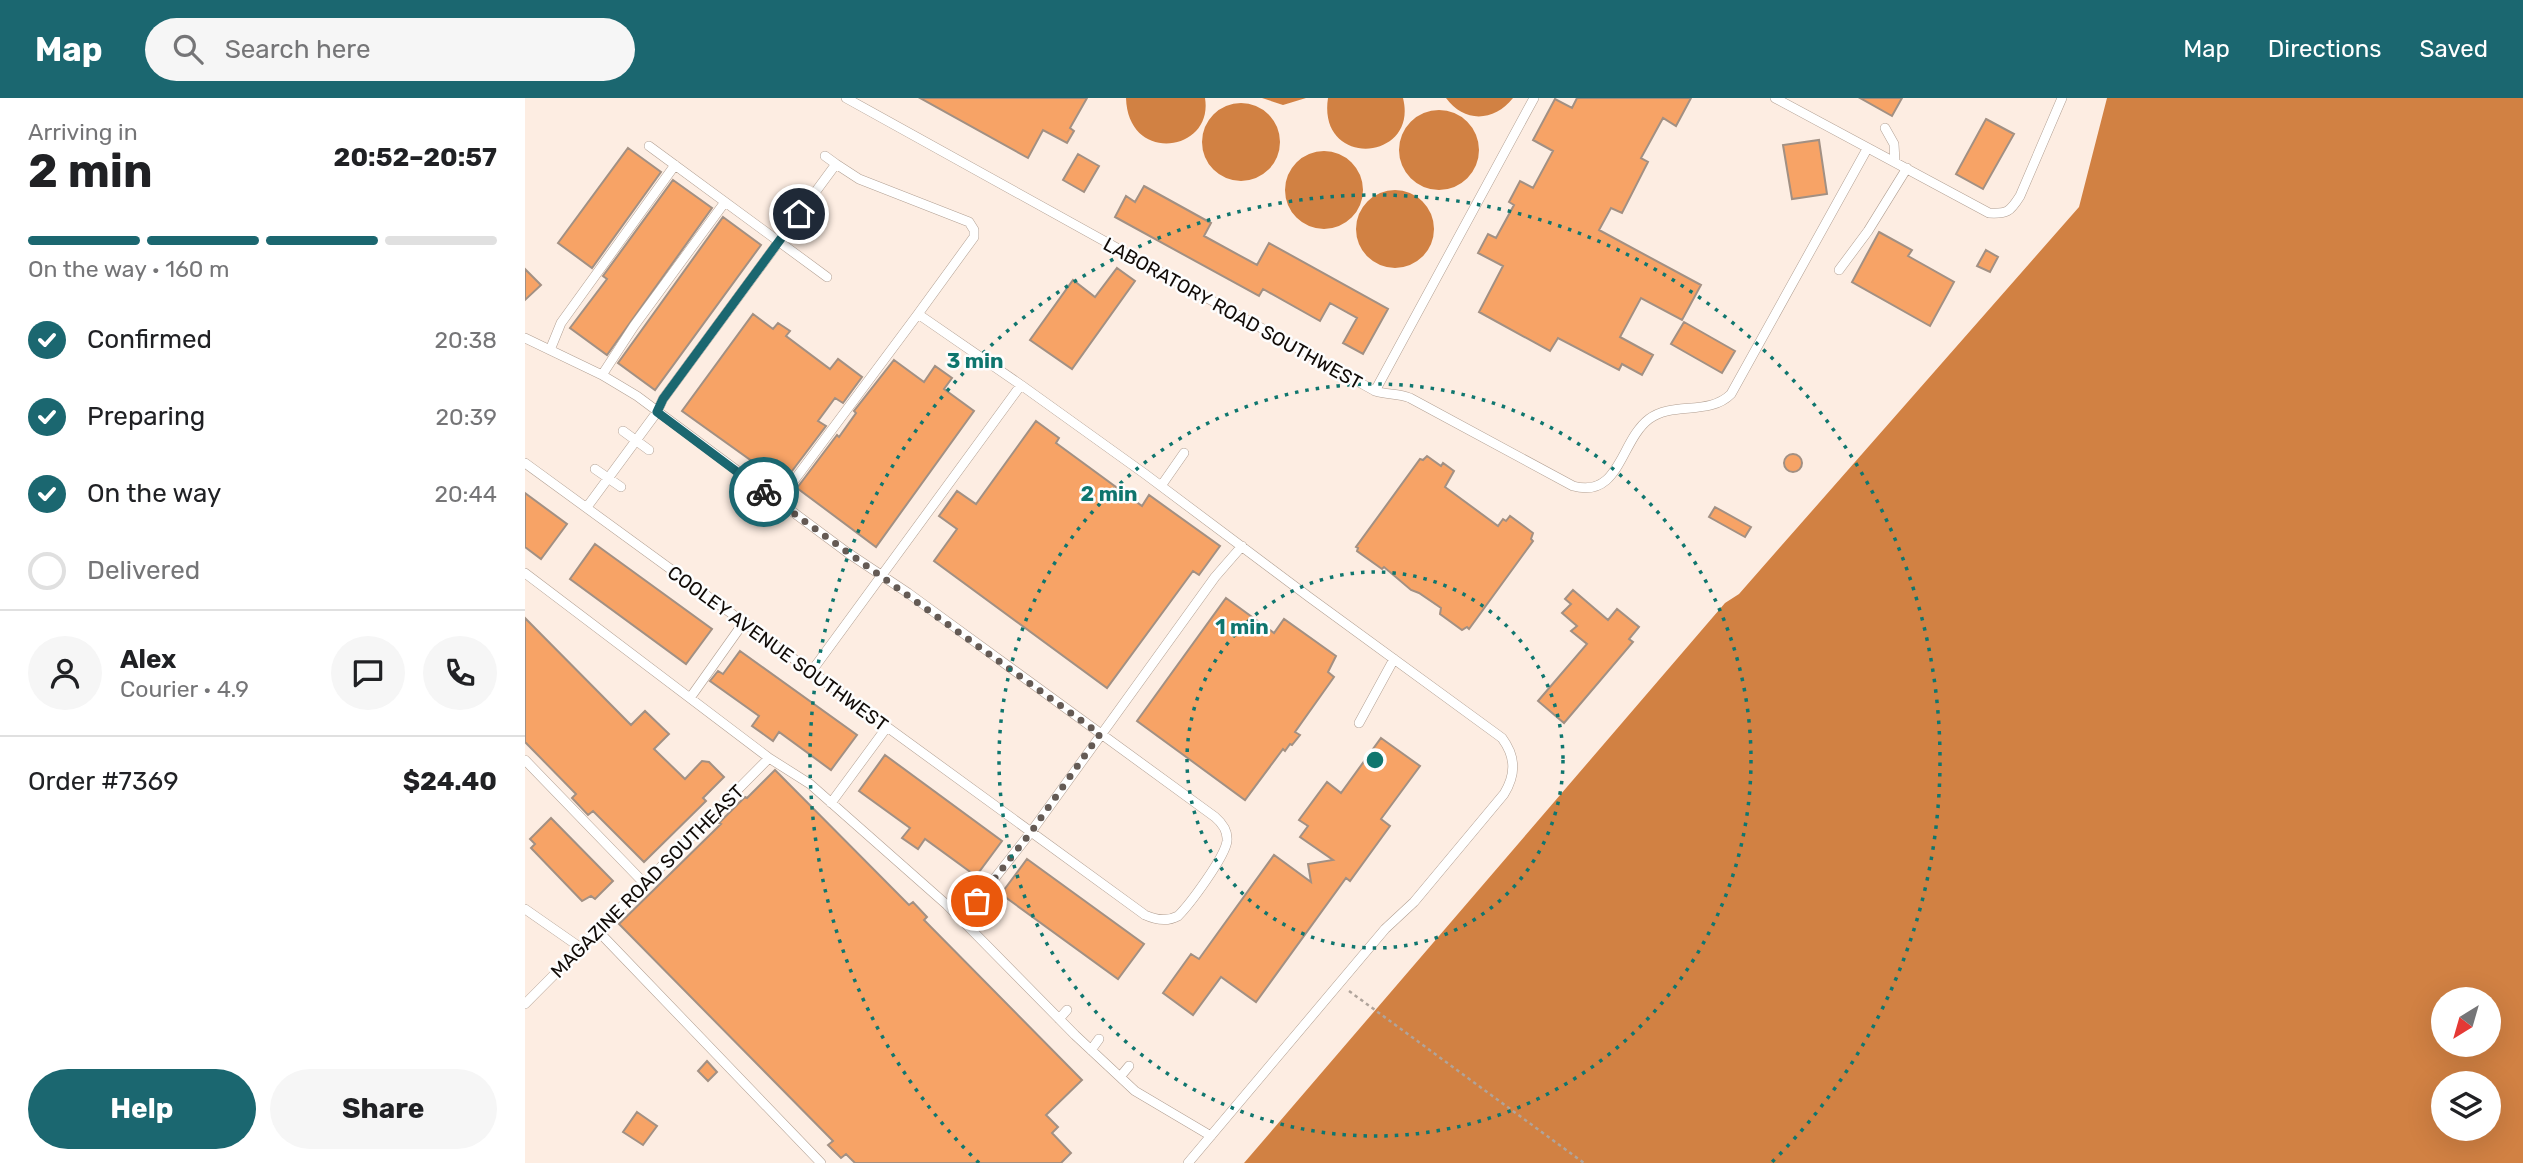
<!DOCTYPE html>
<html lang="en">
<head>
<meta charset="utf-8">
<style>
  body { margin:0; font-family:Rubik,sans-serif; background:#f6f6f6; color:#202124; height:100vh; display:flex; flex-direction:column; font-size:26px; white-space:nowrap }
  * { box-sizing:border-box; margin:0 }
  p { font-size:23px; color:#757577 }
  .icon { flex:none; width:38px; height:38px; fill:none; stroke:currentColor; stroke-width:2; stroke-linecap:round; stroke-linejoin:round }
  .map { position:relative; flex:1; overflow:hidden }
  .panel { display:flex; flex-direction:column; background:#fff; width:525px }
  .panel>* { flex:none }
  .needle { width:46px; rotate:217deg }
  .buttons { position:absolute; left:1906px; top:889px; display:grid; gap:14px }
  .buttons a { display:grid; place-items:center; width:70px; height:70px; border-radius:50%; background:#fff; box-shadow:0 7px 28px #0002; font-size:35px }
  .pin { position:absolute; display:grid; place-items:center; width:60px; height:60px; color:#fff; margin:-30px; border:4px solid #fff; border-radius:50%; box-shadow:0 2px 7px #0007 }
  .courier { position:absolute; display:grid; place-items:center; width:70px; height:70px; margin:-35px; border:5px solid #1b6770; border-radius:50%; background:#fff; color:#222; box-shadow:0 2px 9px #0007 }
  .head em { font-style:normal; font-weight:700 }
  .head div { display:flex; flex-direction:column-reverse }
  .head { display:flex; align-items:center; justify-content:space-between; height:119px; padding:0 28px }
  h1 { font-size:46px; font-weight:700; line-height:52px }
  .bar { display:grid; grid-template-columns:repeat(4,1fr); gap:10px 7px; align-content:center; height:84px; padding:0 28px }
  .bar i { height:9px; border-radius:5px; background:#e0e0e0 }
  .bar .selected { background:#1b6770 }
  .bar p { grid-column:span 4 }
  .line { display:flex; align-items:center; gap:18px; padding:0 28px; border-top:2px solid #e0e0e0 }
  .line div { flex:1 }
  .round { display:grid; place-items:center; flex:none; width:74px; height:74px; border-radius:37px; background:#f6f6f6 }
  ol { padding:0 28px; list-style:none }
  li { display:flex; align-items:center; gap:21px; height:77px }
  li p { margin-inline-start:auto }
  li .icon { padding:7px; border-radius:50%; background:#1b6770; color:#fff; stroke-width:4 }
  li:last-child { color:#757577 }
  li i { width:38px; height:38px; border:4px solid #e0e0e0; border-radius:50% }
  .button { display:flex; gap:14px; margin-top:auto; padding:14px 28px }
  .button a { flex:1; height:80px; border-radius:42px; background:#1b6770; color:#fff; font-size:28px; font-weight:700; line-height:80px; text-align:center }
  .button a+a { background:#f6f6f6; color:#202124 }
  header { display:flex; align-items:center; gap:42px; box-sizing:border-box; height:98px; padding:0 35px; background:#1b6770; color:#fff }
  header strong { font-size:33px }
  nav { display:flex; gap:38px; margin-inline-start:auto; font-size:24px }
  .search { width:490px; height:63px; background:#f6f6f6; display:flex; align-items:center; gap:18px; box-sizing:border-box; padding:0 24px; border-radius:38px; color:#757577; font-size:26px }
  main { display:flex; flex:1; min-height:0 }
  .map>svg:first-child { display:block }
</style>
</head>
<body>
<header>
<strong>Map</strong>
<div class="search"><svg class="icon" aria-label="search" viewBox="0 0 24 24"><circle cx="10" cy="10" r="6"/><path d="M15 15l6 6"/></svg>Search here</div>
<nav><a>Map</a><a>Directions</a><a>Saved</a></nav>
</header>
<main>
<section class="panel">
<div class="head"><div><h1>2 min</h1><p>Arriving in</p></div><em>20:52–20:57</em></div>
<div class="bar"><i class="selected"></i><i class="selected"></i><i class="selected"></i><i></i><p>On the way · 160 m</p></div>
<ol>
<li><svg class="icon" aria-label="check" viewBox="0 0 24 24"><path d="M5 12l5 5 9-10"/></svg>Confirmed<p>20:38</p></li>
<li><svg class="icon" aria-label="check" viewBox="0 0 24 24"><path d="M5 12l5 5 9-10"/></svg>Preparing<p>20:39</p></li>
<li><svg class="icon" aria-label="check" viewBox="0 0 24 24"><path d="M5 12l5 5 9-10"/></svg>On the way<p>20:44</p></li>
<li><i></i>Delivered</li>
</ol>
<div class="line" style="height:126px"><a class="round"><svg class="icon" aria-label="person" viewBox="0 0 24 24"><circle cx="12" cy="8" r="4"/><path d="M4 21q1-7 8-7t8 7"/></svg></a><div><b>Alex</b><p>Courier · 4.9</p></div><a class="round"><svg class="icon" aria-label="chat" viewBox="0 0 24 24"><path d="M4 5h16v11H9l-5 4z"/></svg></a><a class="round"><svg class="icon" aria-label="phone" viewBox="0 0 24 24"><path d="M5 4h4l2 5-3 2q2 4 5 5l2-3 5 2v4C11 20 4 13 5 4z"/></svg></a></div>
<div class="line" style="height:91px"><div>Order #7369</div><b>$24.40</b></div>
<div class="button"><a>Help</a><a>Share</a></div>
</section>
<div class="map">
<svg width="1998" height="1065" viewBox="0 0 1998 1065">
  <rect width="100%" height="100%" fill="#fdede2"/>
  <path fill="#d18143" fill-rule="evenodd" d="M 601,0 L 680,0 C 689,54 603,67 601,0 Z
    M 737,0 L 781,0 L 758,7 Z
    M 803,0 L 878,0 C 894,64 792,71 803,0 Z
    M 921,0 L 988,0 C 969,24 939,25 921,0 Z
    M 1582,0 L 1998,0 L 1998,1065 L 719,1065 L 1200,505 L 1214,496 L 1554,109 ZM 1918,901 L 1964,901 L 1964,947 L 1918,947 ZM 1918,985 L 1964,985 L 1964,1031 L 1918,1031 Z
    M677 44a39 39 0 1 1 78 0a39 39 0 1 1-78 0Z
    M874 52a40 40 0 1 1 80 0a40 40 0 1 1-80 0Z
    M760 92a39 39 0 1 1 78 0a39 39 0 1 1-78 0Z
    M831 131a39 39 0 1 1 78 0a39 39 0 1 1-78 0Z"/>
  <path fill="#f7a366" stroke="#a29083" stroke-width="2" d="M 395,0 L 562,0 L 545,30 L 549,33 L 542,45 L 518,32 L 503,60 Z
    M 1052,0 L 1166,0 L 1151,28 L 1138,20 L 1116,60 L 1123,64 L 1097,115 L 1086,110 L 1074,132 L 1176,187 L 1157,222 L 1116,200 L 1095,239 L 1128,257 L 1117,277 L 1097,266 L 1094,272 L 1033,240 L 1025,253 L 954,214 L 978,168 L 953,155 L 963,136 L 971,140 L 989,107 L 984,104 L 995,83 L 1008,90 L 1028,53 L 1008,42 L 1030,1 L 1047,10 Z
    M 1335,0 L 1377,0 L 1367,18 Z
    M 1461,21 L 1489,36 L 1458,91 L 1431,76 Z
    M 1294,42 L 1302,96 L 1267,101 L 1258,47 Z
    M 103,50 L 136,74 L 67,170 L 33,145 Z
    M 553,56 L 574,68 L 559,94 L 538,82 Z
    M 148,82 L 187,110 L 82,257 L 45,230 L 82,181 L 78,178 Z
    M 619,88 L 686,125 L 679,138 L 732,167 L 744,145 L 863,211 L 838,256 L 818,245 L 832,220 L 805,205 L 795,223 L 738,191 L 734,198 L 590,119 L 601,98 L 610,104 Z
    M 198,119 L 236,147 L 130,292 L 93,265 Z
    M 1354,134 L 1387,152 L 1383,158 L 1429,184 L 1405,228 L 1327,184 Z
    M 1461,152 L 1473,159 L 1465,174 L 1452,168 Z
    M 592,170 L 610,183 L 547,271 L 505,242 L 548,182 L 570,199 Z
    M 0,171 L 16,187 L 0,202 Z
    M 228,216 L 248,231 L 253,225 L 265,233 L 261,238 L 305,271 L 313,261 L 337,279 L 318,305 L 310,300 L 293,323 L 301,328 L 261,381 L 245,370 L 242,374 L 157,313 Z
    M 1159,224 L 1210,253 L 1197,275 L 1146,246 Z
    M 369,262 L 399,284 L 410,268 L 427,280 L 419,291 L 449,313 L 351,449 L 272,390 L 312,337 L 314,339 L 331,315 L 329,313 Z
    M 511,323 L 534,340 L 531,345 L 617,408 L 624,397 L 695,448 L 674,477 L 668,473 L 582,590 L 409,463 L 432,431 L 414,418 L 432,393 L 451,406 Z
    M1259 365a9 9 0 1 1 18 0a9 9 0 1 1-18 0Z
    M 902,358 L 916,368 L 918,365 L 929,373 L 920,389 L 973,428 L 978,421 L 981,423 L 985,418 L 1008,435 L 1006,441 L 1008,443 L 944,531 L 942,529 L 937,532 L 915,516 L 916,510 L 894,495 L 886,492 L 859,469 L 857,471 L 832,453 L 833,450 L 831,449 L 895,361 L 898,362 Z
    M 0,395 L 42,426 L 16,461 L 0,449 Z
    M 1190,409 L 1226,429 L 1220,439 L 1184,419 Z
    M 70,446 L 187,531 L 161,566 L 45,481 Z
    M 1048,492 L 1083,522 L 1092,511 L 1114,529 L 1104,541 L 1108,544 L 1039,625 L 1013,603 L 1062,546 L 1046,533 L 1052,528 L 1037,515 L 1046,506 L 1040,501 Z
    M 701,500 L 749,535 L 759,521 L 811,558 L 803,574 L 809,579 L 770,634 L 775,637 L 767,647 L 765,646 L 760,653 L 758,651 L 720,702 L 612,623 Z
    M 0,520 L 106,627 L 120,613 L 144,636 L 129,651 L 160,681 L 177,663 L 184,664 L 199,679 L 178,700 L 181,703 L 119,764 L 68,713 L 63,717 L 47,700 L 51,696 L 0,644 Z
    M 215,553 L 332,637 L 306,672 L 254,634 L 248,643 L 227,628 L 234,618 L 185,583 L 193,573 L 198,576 Z
    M 856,640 L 895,668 L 856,721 L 865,728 L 825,783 L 821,780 L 731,904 L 696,879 L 668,917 L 638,895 L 666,856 L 674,861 L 749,757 L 786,784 L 783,766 L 808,762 L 775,739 L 783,728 L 774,722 L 802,684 L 816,695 Z
    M 360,657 L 477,743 L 451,778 L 400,741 L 393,751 L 377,740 L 385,730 L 334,693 Z
    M 250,672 L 384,807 L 388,804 L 402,819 L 399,822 L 557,982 L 521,1017 L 533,1029 L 527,1035 L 546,1055 L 536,1065 L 330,1065 L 321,1056 L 316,1060 L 303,1047 L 308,1043 L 94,826 L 196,726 L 194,725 L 220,699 L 222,700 Z
    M 26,720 L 88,783 L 70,801 L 66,798 L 57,803 L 6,750 L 10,746 L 5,741 Z
    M 502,761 L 619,846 L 593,881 L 476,796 Z
    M 182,963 L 192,974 L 183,983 L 173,973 Z
    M 112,1014 L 132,1028 L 118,1047 L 98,1034 Z"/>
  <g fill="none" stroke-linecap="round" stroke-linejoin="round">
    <defs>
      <path id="service" d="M 321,0 L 850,293 C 862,297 873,295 885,300 L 1048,388 C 1095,401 1095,343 1124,321 C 1148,303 1184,318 1206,296 L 1342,51
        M 1250,0 L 1464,115 C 1482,116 1485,114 1495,98 L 1537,0
        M 1360,30 L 1369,46 L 1370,64
        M 124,48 L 302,179
        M 311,66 L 334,81 L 444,124 L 449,132 L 449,139 L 393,216
        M 1314,172 L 1343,133 L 1382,70
        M 0,240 L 77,277 L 112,298 L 323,455 L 383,495 L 690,719 C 697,725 703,733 702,743 C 700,759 665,806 653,818 C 642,824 631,822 620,817 L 0,365
        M 25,252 L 36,225 L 150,67
        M 77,277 L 109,228 L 200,104
        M 850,293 L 1009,0
        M 98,333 L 124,352
        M 70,371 L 96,389
        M 636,388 L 659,355
        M 253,404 L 393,216 L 496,287
        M 62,409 L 132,314 L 138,301 L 311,66 L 300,58
        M 0,475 L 244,660 L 285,686 L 422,807 L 550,937 L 610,993 L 686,1038
        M 286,574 L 496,287 L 620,376 L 784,499 L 977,640 C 991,659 991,676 979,696 L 889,804 L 860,831 L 663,1065
        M 165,600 L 219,524
        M 834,625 L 869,561
        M 0,662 L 120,786
        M 306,705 L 362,629
        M 0,811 L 56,850
        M 437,822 L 506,734 L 690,479 L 717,448
        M 441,826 L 459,808
        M 73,833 L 296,1065
        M 0,906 L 244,660
        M 534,921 L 542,912
        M 566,952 L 574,941
        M 595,979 L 604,968"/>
    </defs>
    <use href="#service" stroke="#b19f92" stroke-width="10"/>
    <path stroke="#b0a49b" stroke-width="2.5" stroke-dasharray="3.5 3.5" stroke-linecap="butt" d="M 824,893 L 1059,1065"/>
    <use href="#service" stroke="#fff" stroke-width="9"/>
  </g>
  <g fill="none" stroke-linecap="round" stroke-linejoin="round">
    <path stroke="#645a54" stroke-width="7" stroke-dasharray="0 12.6" d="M 239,394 L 575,636 L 506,734 L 452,803"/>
    <path stroke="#1b6770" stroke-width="9" d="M 239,394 L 132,314 L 138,301 L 274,116"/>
  </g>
  <g fill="none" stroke="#0f766e" stroke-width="3.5" stroke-dasharray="3.5 7">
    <circle cx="850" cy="662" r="188"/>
    <circle cx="850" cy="662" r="376"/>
    <path d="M454 1065A565 565 0 1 1 1246 1065"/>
  </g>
  <g text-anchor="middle" stroke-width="5" stroke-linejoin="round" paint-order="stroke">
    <g font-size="19" fill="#110b07" stroke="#fdfdfd">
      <text transform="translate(708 215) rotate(29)" y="7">LABORATORY ROAD SOUTHWEST</text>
      <text transform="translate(253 550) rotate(36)" y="7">COOLEY AVENUE SOUTHWEST</text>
      <text transform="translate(122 783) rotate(-45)" y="7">MAGAZINE ROAD SOUTHEAST</text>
    </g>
  </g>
  <circle cx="850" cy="662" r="10" fill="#0f766e" stroke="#fdfdfd" stroke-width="3.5"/>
  <g font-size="21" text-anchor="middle" font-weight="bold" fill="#0f766e" stroke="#fdfdfd" stroke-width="5" stroke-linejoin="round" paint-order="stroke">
    <text x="450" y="270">3 min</text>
    <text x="584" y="403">2 min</text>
    <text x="717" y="536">1 min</text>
  </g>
</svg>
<div class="buttons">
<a><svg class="needle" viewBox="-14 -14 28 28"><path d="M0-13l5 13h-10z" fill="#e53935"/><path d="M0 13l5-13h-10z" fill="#757577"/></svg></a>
<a><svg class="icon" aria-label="layers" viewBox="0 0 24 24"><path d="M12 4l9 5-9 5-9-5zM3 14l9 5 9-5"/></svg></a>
</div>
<div class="pin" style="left:452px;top:803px;background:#ea580c"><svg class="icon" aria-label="bag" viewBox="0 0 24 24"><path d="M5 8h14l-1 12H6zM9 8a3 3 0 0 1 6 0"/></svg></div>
<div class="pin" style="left:274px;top:116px;background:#1f2937"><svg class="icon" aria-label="home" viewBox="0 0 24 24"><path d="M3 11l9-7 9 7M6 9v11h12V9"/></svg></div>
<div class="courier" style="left:239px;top:394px"><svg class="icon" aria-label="bike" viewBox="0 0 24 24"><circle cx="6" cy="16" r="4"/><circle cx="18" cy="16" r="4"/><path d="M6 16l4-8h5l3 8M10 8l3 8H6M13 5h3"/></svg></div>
</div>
</main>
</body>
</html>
